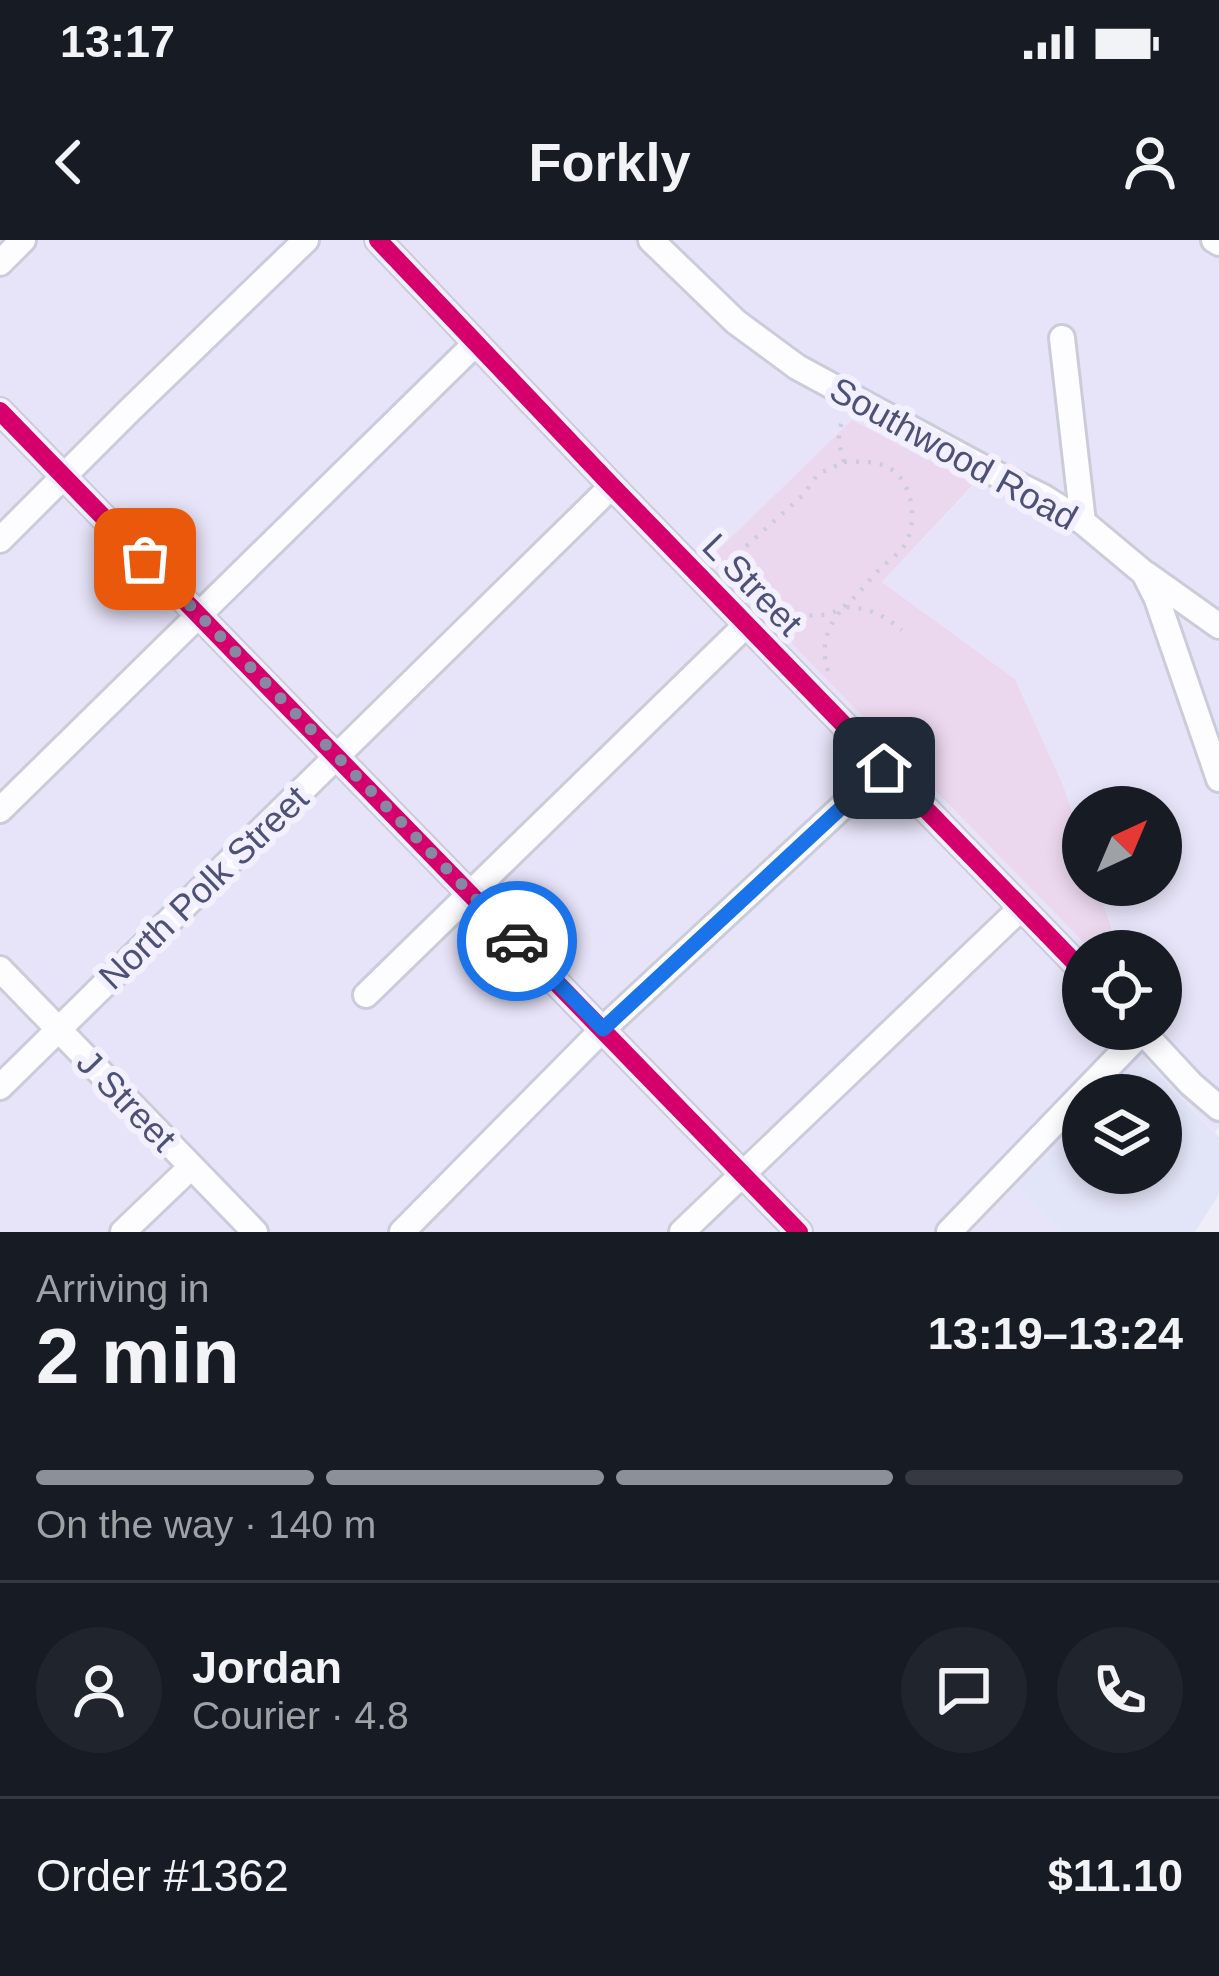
<!DOCTYPE html>
<html lang="en">
<head>
<meta charset="utf-8">
<style>
  body { margin:0; font-family:Helvetica,sans-serif; background:#20242c; color:#f1f3f6; height:100vh; display:flex; flex-direction:column; font-size:45px; white-space:nowrap }
  * { box-sizing:border-box; margin:0 }
  p { font-size:39px; color:#9ea1a6 }
  .icon { flex:none; width:66px; height:66px; fill:none; stroke:currentColor; stroke-width:2; stroke-linecap:round; stroke-linejoin:round }
  .map { position:relative; height:992px; overflow:hidden }
  .details { display:flex; flex-direction:column; background:#171b24; flex:1 }
  .details>* { flex:none }
  .needle { width:78px; rotate:44deg }
  .buttons { position:absolute; left:1062px; top:546px; display:grid; gap:24px }
  .buttons a { display:grid; place-items:center; width:120px; height:120px; border-radius:50%; background:#171b24; box-shadow:0 6px 18px #0003; font-size:60px }
  .pin { position:absolute; display:grid; place-items:center; width:102px; height:102px; color:#fff; margin:-51px; border-radius:24px; box-shadow:0 6px 18px #0006 }
  .courier { position:absolute; display:grid; place-items:center; width:120px; height:120px; margin:-60px; border:9px solid #1a73e8; border-radius:50%; background:#fff; color:#222; box-shadow:0 3px 15px #0007 }
  .headline em { font-style:normal; font-weight:800 }
  .headline div { display:flex; flex-direction:column-reverse }
  .headline { display:flex; align-items:center; justify-content:space-between; height:204px; padding:0 36px }
  h1 { font-size:78px; font-weight:800; line-height:90px }
  .bar { display:grid; grid-template-columns:repeat(4,1fr); gap:18px 12px; align-content:center; height:144px; padding:0 36px }
  .bar i { height:15px; border-radius:9px; background:#363941 }
  .bar .active { background:#8c9099 }
  .bar p { grid-column:span 4 }
  .line { display:flex; align-items:center; gap:30px; padding:0 36px; border-top:3px solid #363941 }
  .line div { flex:1 }
  .round { display:grid; place-items:center; flex:none; width:126px; height:126px; border-radius:63px; background:#20242c }
  .status { display:flex; justify-content:space-between; align-items:center; height:84px; padding:0 60px; background:#171b24; direction:ltr }
  .status svg { height:33px; fill:currentColor }
  header { display:flex; justify-content:space-between; align-items:center; height:156px; padding:0 36px; background:#171b24; font-size:54px; font-weight:800 }
  .map>svg:first-child { display:block }
</style>
</head>
<body>
<div class="status"><b>13:17</b><svg viewBox="0 0 49 12"><path d="M0 12V9h3v3zM5 12V6h3v6zM10 12V3h3v9zM15 12V0h3v12zM26 1h20v11H26zM47 4h2v5h-2z"/></svg></div>
<header><svg class="icon" aria-label="back" viewBox="0 0 24 24"><path d="M15 5l-7 7 7 7"/></svg>Forkly<svg class="icon" aria-label="person" viewBox="0 0 24 24"><circle cx="12" cy="8" r="4"/><path d="M4 21q1-7 8-7t8 7"/></svg></header>
<div class="map">
<svg width="1219" height="992" viewBox="0 0 1219 992">
  <rect width="100%" height="100%" fill="#efedf8"/>
  <path fill="#e7e4f9" fill-rule="evenodd" d="M 0,0 L 1219,0 L 1219,885 L 1215,893 L 1145,818 L 1108,855 L 1083,855 L 1083,881 L 1019,947 L 1062,992 L 0,992 ZM 974,245 L 882,342 L 1015,439 L 1063,545 L 1083,604 L 1083,567 L 1161,567 L 1161,645 L 1097,645 L 1119,711 L 1161,711 L 1161,789 L 1083,789 L 1083,711 L 1092,711 L 710,320 Z"/>
  <path fill="#e2e4f7" d="M 1144,818 L 1219,898 L 1219,954 L 1195,992 L 1062,992 L 1018,947 L 1083,881 L 1083,933 L 1161,933 L 1161,855 L 1108,855 Z"/>
  <path fill="#ecd8ee" d="M 852,180 L 974,244 L 882,342 L 1015,439 L 1063,545 L 1083,604 L 1083,645 L 1097,645 L 1119,711 L 1092,711 L 709,319 Z"/>
  <g fill="none" stroke-linecap="round" stroke-linejoin="round">
    <defs>
      <path id="minor" d="M 378,0 L 612,246 L 1083,731
        M 651,0 L 736,82 L 797,127 L 980,226 L 1043,257 L 1083,282 L 1144,333 L 1157,359 L 1219,539
        M 1214,0 L 1219,3
        M 0,23 L 23,0
        M 1062,98 L 1083,282
        M 0,171 L 799,992
        M 0,300 L 131,169 L 306,0
        M 1146,334 L 1219,386
        M 0,570 L 476,103
        M 0,729 L 255,992
        M 366,755 L 746,385
        M 1140,789 L 1191,844 L 1219,868
        M 0,847 L 612,246
        M 123,992 L 191,927
        M 402,992 L 603,789 L 884,528
        M 682,992 L 1021,668
        M 949,992 L 1142,792"/>
    </defs>
    <use href="#minor" stroke="#cbccda" stroke-width="30"/>
    <path stroke="#cdcdd8" stroke-width="4.5" stroke-dasharray="3 9" stroke-linecap="butt" d="M 844,222 C 860,222 877,220 891,229 C 914,244 918,285 904,306 C 897,316 885,323 877,332 C 854,357 839,384 799,373 C 787,369 780,358 770,350 C 763,343 754,339 747,333 L 743,309 L 803,255 L 818,234 Z
      M 844,222 C 840,206 834,191 846,177
      M 828,431 C 820,407 827,385 844,367 C 867,367 884,375 902,390"/>
    <use href="#minor" stroke="#fdfcfe" stroke-width="24"/>
    <defs>
      <path id="cycleway" d="M 378,0 L 612,246 L 1083,731
        M 0,171 L 799,992"/>
    </defs>
    <use href="#cycleway" stroke="#f2efff" stroke-width="26"/>
    <use href="#cycleway" stroke="#d6006c" stroke-width="18"/>
  </g>
  <g fill="none" stroke-linecap="round" stroke-linejoin="round">
    <path stroke="#8688a4" stroke-width="12" stroke-dasharray="0 21.6" d="M 145,319 L 517,701"/>
    <path stroke="#1a73e8" stroke-width="15" d="M 517,701 L 603,789 L 884,528"/>
  </g>
  <g text-anchor="middle" stroke-width="12" stroke-linejoin="round" paint-order="stroke">
    <g font-size="36" fill="#4d5176" stroke="#f2efff">
      <text transform="translate(954 213) rotate(29)" y="13">Southwood Road</text>
      <text transform="translate(753 344) rotate(46)" y="13">L Street</text>
      <text transform="translate(203 647) rotate(-44)" y="13">North Polk Street</text>
      <text transform="translate(127 860) rotate(46)" y="13">J Street</text>
    </g>
  </g>
</svg>
<div class="buttons">
<a><svg class="needle" viewBox="-14 -14 28 28"><path d="M0-13l5 13h-10z" fill="#e53935"/><path d="M0 13l5-13h-10z" fill="#9ea1a6"/></svg></a>
<a><svg class="icon" aria-label="locate" viewBox="0 0 24 24"><circle cx="12" cy="12" r="6"/><path d="M12 2v4M12 18v4M2 12h4M18 12h4"/></svg></a>
<a><svg class="icon" aria-label="layers" viewBox="0 0 24 24"><path d="M12 4l9 5-9 5-9-5zM3 14l9 5 9-5"/></svg></a>
</div>
<div class="pin" style="left:145px;top:319px;background:#ea580c"><svg class="icon" aria-label="bag" viewBox="0 0 24 24"><path d="M5 8h14l-1 12H6zM9 8a3 3 0 0 1 6 0"/></svg></div>
<div class="pin" style="left:884px;top:528px;background:#1f2937"><svg class="icon" aria-label="home" viewBox="0 0 24 24"><path d="M3 11l9-7 9 7M6 9v11h12V9"/></svg></div>
<div class="courier" style="left:517px;top:701px"><svg class="icon" aria-label="car" viewBox="0 0 24 24"><path d="M5 17H2v-5l4-1 3-4h7l3 4 3 1v5h-3M9 17h6M6 11h13"/><circle cx="7" cy="17" r="2"/><circle cx="17" cy="17" r="2"/></svg></div>
</div>
<section class="details">
<div class="headline"><div><h1>2 min</h1><p>Arriving in</p></div><em>13:19–13:24</em></div>
<div class="bar"><i class="active"></i><i class="active"></i><i class="active"></i><i></i><p>On the way · 140 m</p></div>
<div class="line" style="height:216px"><a class="round"><svg class="icon" aria-label="person" viewBox="0 0 24 24"><circle cx="12" cy="8" r="4"/><path d="M4 21q1-7 8-7t8 7"/></svg></a><div><b>Jordan</b><p>Courier · 4.8</p></div><a class="round"><svg class="icon" aria-label="chat" viewBox="0 0 24 24"><path d="M4 5h16v11H9l-5 4z"/></svg></a><a class="round"><svg class="icon" aria-label="phone" viewBox="0 0 24 24"><path d="M5 4h4l2 5-3 2q2 4 5 5l2-3 5 2v4C11 20 4 13 5 4z"/></svg></a></div>
<div class="line" style="height:156px"><div>Order #1362</div><b>$11.10</b></div>
</section>
</body>
</html>
